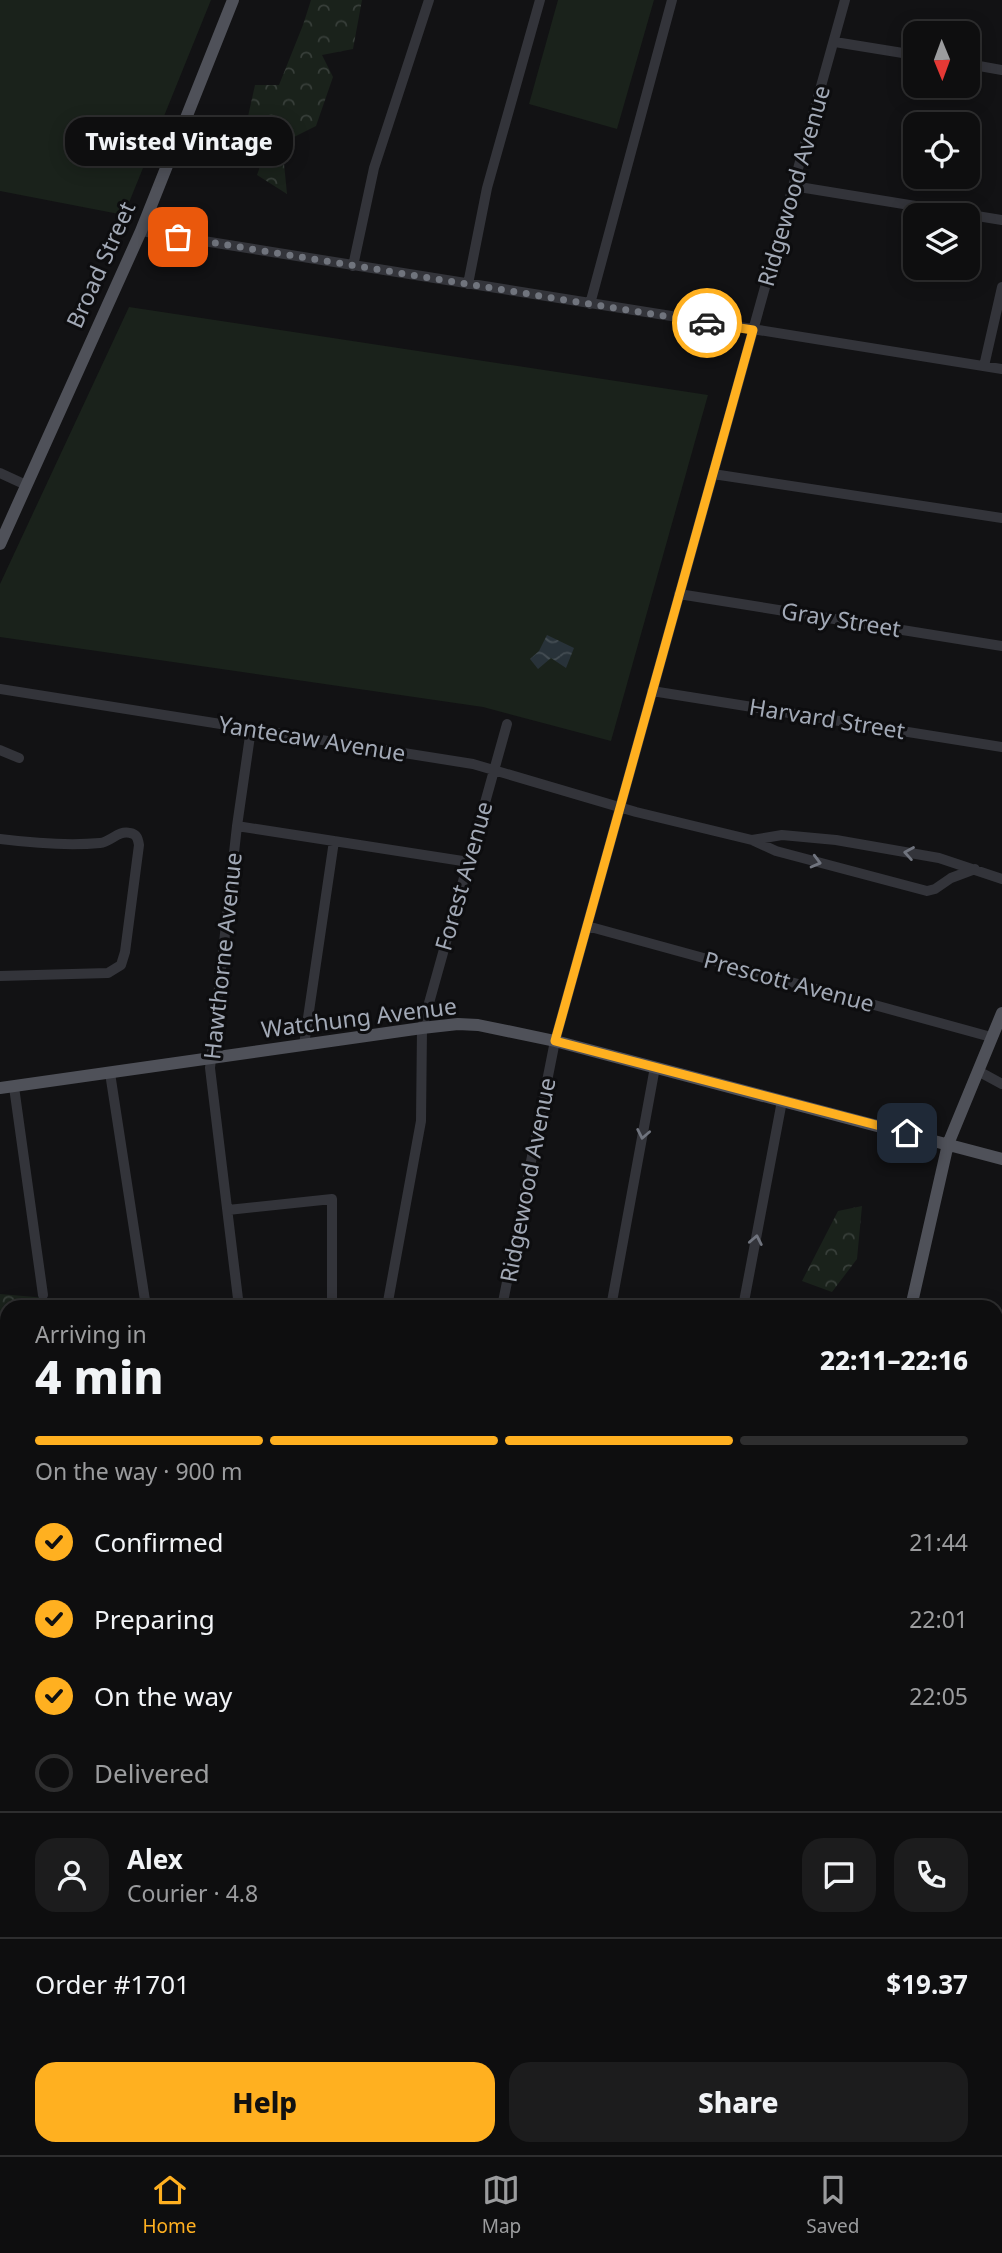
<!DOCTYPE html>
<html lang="en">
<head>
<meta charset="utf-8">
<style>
  body { margin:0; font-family:"Noto Sans",sans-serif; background:#1c1c1d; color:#f1f3f6; height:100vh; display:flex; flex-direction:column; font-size:26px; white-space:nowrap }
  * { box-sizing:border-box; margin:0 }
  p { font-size:23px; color:#9b9c9e }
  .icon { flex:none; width:38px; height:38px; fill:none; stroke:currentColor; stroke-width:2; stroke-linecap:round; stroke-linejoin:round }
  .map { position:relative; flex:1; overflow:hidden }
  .side { position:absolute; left:0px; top:1300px; width:1003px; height:856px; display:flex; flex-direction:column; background:#0e0e0f; border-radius:21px 21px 0 0; box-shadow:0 4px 18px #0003,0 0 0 2px #2e2e2f }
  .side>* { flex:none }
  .needle { width:46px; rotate:179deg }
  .tools { position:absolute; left:903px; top:21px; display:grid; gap:14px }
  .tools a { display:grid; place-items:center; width:77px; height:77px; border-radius:14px; background:#0e0e0f; box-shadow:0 4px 18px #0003,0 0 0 2px #2e2e2f; font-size:35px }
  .pin { position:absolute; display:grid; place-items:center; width:60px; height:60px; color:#fff; margin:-30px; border-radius:14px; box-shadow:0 4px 10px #0006 }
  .courier { position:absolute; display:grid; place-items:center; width:70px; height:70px; margin:-35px; border:5px solid #ffb020; border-radius:50%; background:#fff; color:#222; box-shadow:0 2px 9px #0007 }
  .bubble { position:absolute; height:49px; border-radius:21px; background:#0e0e0f; box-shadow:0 4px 18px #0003,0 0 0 2px #2e2e2f; font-size:23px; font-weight:800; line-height:49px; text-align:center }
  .summary em { font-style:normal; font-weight:800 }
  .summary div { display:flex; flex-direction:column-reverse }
  .summary { display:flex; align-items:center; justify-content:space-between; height:119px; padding:0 35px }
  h1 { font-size:46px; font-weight:800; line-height:52px }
  .bar { display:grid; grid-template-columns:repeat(4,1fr); gap:10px 7px; align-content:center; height:84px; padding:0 35px }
  .bar i { height:9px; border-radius:5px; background:#2e2e2f }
  .bar .active { background:#ffb020 }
  .bar p { grid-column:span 4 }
  .line { display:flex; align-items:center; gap:18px; padding:0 35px; border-top:2px solid #2e2e2f }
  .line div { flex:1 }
  .round { display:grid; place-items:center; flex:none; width:74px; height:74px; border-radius:21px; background:#1c1c1d }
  ol { padding:0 35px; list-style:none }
  li { display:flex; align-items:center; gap:21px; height:77px }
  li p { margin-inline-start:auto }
  li .icon { padding:7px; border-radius:50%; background:#ffb020; color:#111; stroke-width:4 }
  li:last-child { color:#9b9c9e }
  li i { width:38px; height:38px; border:4px solid #2e2e2f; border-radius:50% }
  .primary-button { display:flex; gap:14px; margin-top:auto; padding:14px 35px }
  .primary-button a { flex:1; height:80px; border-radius:21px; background:#ffb020; color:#111; font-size:28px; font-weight:800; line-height:80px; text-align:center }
  .primary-button a+a { background:#1c1c1d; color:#f1f3f6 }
  .menu { display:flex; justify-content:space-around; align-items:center; height:98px; border-top:2px solid #2e2e2f; background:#0e0e0f; font-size:19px; color:#9b9c9e }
  .menu a { display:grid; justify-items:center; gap:4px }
  .menu .active { color:#ffb020 }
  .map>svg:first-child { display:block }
</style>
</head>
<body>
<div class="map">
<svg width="1002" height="2155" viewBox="0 0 1002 2155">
  <defs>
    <pattern id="forest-crowns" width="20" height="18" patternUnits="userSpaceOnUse" patternTransform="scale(1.75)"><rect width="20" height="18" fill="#1a221b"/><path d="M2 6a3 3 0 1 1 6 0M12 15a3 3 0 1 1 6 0" fill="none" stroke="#383f3a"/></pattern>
    <pattern id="park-dots" width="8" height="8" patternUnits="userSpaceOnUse" patternTransform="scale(1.75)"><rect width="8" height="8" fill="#1a221b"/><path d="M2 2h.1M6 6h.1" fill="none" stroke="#383f3a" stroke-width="1.8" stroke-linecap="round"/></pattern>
    <pattern id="water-waves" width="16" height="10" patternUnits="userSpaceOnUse" patternTransform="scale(1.75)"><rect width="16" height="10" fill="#283239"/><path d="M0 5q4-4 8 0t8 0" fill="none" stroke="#444d53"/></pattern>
  </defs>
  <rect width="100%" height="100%" fill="#121214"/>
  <path fill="#1a221b" d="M 0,0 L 211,0 L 124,215 L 0,191 Z
    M 558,0 L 654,0 L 617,129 L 529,104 Z
    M 129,307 L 708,395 L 611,741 L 483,707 L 0,637 L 0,584 Z"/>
  <path fill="url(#forest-crowns)" d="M 311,0 L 362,0 L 353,49 L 322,55 L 333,77 L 316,126 L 282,143 L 287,194 L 257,175 L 272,134 L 247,121 L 255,85 L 279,85 L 303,25 Z
    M 862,1206 L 857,1259 L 832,1292 L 802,1281 L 838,1211 Z
    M 0,1294 L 150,1307 L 7,1307 L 7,1365 L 0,1366 Z
    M 71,2149 L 253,2149 L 246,2155 L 72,2155 Z
    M 291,2149 L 424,2149 L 422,2155 L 293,2155 Z"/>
  <path fill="url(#park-dots)" d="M 7,1365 L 7,2149 L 71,2149 L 72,2155 L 0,2155 L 0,1366 Z"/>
  <path fill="url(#water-waves)" d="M 547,635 L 574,648 L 566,668 L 551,658 L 538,669 L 530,659 L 539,651 Z"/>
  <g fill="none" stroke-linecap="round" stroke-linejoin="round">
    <path stroke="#33343a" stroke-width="10" d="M 835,42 L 915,55
      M 968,64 L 1002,70
      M 793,186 L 1002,220
      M 141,231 L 1002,369
      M 353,266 L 374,168 L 429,0
      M 468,284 L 487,188 L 540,0
      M 590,304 L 672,0
      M 984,366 L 1002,287
      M 0,473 L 26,485
      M 713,474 L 1002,518
      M 679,594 L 1002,646
      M 0,689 L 473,764 L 636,812 L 752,840 L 776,851 L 927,891 L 935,889 L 951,878 L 975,869
      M 652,691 L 1002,747
      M 0,750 L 19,758
      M 237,826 L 469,862
      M 0,839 C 32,843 67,846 100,843 C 111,842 118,830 130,833 C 137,834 138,839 139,845 L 125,952 L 121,965 L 108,973 L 0,976
      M 752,840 L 782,835 L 836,840 L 939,858 L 1002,879
      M 587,926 L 991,1037
      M 304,1045 L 334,841
      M 978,1071 L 1002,1084
      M 110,1073 L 146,1307
      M 16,1086 L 14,1087 L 43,1295
      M 228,1210 L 332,1199 L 332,1307 L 334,1307
      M 239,1307 L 210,1068 L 237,826 L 251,729
      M 387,1307 L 421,1121 L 422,1028 L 507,724
      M 502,1307 L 555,1041 L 845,0
      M 611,1307 L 655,1067
      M 743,1307 L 782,1101
      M 0,1367 L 7,1368
      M 996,1409 L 1002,1411
      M 996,1559 L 1002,1561
      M 996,1751 L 1002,1740
      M 996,1833 L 1002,1834
      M 996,2005 L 1002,2007
      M 833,2149 L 862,2155
      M 156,2155 L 157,2149"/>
    <path stroke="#4f5159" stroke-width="12" d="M 0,544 L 141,231 L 233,0
      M 0,1088 L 422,1028 L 458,1024 L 478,1025 L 555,1041 L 1002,1159
      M 911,1307 L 948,1144 L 1002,1013
      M 750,2155 L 751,2149"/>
  </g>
  <defs><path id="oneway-chevron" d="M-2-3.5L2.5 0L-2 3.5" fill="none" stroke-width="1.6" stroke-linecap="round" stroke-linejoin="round" transform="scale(1.75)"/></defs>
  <g stroke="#70747e">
    <use href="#oneway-chevron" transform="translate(909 853) rotate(-170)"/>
    <use href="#oneway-chevron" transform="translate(816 862) rotate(15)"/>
    <use href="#oneway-chevron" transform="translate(643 1134) rotate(101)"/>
    <use href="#oneway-chevron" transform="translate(756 1240) rotate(-79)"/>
  </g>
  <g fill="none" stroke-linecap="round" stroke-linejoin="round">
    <path stroke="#70747d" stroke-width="7" stroke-dasharray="0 12.6" d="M 178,237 L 707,323"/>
    <path stroke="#ffb020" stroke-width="9" d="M 707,323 L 753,330 L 555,1041 L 907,1133"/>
  </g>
  <g text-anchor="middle" stroke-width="6" stroke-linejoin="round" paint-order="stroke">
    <g font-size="23" fill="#a2a9b6" stroke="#0d0d0f">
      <text transform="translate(794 186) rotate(-74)" y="8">Ridgewood Avenue</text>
      <text transform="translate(101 265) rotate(-66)" y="8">Broad Street</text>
      <text transform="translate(841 620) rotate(9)" y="8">Gray Street</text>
      <text transform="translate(827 719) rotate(9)" y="8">Harvard Street</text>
      <text transform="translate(312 739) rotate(9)" y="8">Yantecaw Avenue</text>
      <text transform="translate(464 876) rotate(-74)" y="8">Forest Avenue</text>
      <text transform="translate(223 956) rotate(-84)" y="8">Hawthorne Avenue</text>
      <text transform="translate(789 982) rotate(15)" y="8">Prescott Avenue</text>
      <text transform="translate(359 1018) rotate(-7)" y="8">Watchung Avenue</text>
      <text transform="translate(528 1180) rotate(-79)" y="8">Ridgewood Avenue</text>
    </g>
  </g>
</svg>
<div class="tools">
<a><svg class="needle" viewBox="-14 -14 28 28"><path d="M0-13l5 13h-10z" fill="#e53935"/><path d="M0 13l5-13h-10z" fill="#9b9c9e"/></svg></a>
<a><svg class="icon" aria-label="locate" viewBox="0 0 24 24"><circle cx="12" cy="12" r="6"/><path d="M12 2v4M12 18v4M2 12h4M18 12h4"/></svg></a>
<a><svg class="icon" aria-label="layers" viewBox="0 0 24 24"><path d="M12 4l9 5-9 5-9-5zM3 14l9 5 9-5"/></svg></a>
</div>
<div class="pin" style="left:178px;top:237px;background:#ea580c"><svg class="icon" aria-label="bag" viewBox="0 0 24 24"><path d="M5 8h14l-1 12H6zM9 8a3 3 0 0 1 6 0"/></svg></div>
<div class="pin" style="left:907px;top:1133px;background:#1f2937"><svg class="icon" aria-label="home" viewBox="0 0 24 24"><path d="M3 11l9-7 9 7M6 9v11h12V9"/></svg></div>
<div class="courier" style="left:707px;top:323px"><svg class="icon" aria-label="car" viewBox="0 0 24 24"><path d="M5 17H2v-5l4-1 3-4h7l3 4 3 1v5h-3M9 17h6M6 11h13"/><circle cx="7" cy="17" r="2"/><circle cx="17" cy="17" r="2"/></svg></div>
<div class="bubble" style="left:65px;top:117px;width:228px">Twisted Vintage</div>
<section class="side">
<div class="summary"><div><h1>4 min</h1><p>Arriving in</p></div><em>22:11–22:16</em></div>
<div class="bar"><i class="active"></i><i class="active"></i><i class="active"></i><i></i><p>On the way · 900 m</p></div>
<ol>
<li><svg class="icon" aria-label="check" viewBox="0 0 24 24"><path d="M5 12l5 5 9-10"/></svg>Confirmed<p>21:44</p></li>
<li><svg class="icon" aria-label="check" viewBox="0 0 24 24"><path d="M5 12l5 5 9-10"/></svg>Preparing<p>22:01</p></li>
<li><svg class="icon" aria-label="check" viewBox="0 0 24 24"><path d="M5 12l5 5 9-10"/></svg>On the way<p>22:05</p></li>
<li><i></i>Delivered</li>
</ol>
<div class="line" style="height:126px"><a class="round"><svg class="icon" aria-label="person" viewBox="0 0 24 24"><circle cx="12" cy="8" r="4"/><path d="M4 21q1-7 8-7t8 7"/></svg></a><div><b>Alex</b><p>Courier · 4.8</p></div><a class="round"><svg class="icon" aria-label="chat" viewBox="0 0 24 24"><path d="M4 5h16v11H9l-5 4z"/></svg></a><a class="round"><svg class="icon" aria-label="phone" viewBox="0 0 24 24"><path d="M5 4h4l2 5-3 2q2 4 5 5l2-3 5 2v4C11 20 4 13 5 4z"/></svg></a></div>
<div class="line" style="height:91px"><div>Order #1701</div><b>$19.37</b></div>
<div class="primary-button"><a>Help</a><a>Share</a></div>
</section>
</div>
<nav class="menu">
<a class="active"><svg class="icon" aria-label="home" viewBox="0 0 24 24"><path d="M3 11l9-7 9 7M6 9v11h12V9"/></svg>Home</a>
<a><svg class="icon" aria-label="map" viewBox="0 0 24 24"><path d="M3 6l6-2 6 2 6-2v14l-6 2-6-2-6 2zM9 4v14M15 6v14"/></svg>Map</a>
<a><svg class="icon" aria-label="saved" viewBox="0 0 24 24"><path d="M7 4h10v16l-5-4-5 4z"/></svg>Saved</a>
</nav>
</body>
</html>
